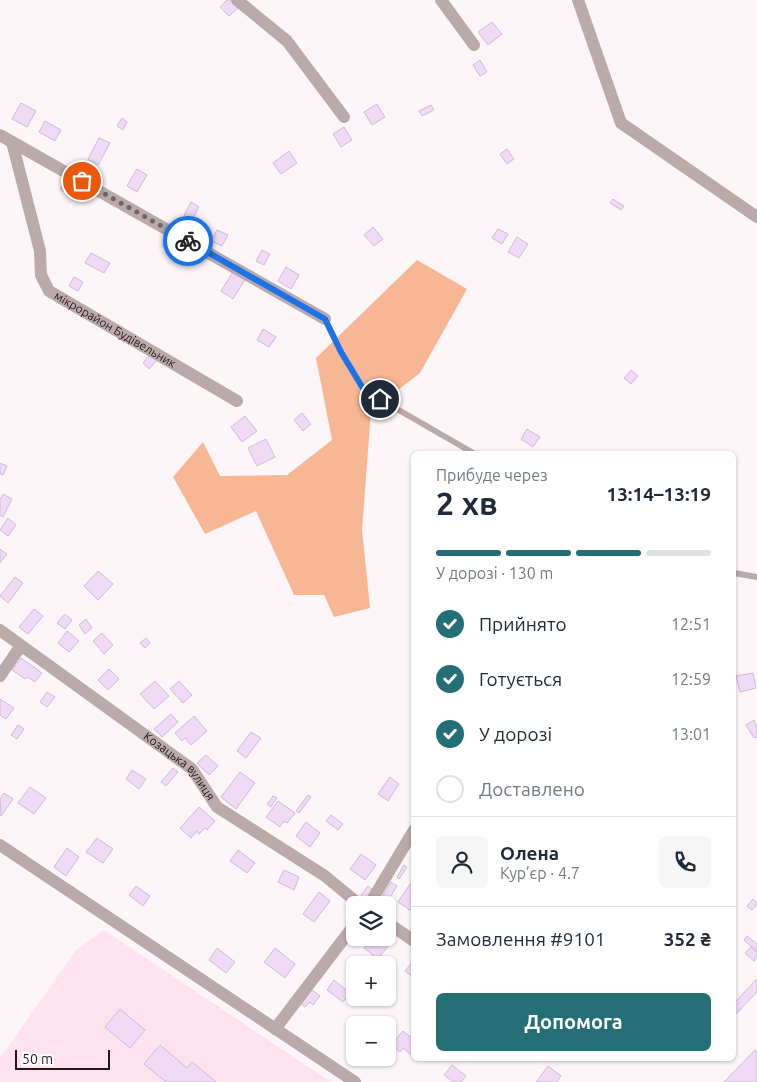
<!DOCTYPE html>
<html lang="uk">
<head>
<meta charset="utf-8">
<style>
  body { margin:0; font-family:Ubuntu,sans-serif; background:#f6f6f7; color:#1f2937; height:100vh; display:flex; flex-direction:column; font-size:19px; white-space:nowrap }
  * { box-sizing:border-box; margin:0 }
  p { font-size:16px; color:#747a83 }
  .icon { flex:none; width:28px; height:28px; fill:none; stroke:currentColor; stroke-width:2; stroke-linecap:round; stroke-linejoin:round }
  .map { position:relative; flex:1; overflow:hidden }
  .drawer { position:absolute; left:411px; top:451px; width:325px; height:610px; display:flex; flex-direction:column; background:#fff; border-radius:8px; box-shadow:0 1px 4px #0004 }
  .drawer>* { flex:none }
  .buttons { position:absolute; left:346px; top:896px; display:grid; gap:10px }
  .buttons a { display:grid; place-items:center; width:50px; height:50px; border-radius:8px; background:#fff; box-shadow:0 1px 4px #0004; font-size:25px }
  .scale { position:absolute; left:15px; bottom:12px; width:95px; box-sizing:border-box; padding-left:5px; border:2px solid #23171d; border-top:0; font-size:14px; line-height:18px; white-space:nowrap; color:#23171d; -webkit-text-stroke:4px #fff; paint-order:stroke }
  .pin { position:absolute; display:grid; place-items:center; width:42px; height:42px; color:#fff; margin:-21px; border:2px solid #fff; border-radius:50%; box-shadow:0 1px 5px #0007 }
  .courier { position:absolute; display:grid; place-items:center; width:50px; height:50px; margin:-25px; border:4px solid #1a73e8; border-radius:50%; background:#fff; color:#222; box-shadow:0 1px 6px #0007 }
  .head em { font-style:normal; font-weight:600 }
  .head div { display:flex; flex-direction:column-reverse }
  .head { display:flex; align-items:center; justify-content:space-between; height:85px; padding:0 25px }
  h1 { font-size:32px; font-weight:600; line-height:38px }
  .bar { display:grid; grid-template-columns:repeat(4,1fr); gap:8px 5px; align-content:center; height:60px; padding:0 25px }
  .bar i { height:6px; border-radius:4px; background:#e0e1e3 }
  .bar .current { background:#246f75 }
  .bar p { grid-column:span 4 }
  .line { display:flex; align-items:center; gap:12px; padding:0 25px; border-top:1px solid #e0e1e3 }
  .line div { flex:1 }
  .round { display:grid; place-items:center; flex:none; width:52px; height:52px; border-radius:8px; background:#f6f6f7 }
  ol { padding:0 25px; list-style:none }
  li { display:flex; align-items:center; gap:15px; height:55px }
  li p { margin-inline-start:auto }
  li .icon { padding:5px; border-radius:50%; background:#246f75; color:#fff; stroke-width:4 }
  li:last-child { color:#747a83 }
  li i { width:28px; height:28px; border:2px solid #e0e1e3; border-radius:50% }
  .primary-button { display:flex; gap:10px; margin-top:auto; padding:10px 25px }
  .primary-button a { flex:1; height:58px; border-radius:8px; background:#246f75; color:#fff; font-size:20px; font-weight:600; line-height:58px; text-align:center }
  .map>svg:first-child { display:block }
</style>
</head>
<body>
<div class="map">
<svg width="757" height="1082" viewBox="0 0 757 1082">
  <rect width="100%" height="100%" fill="#fdf6f9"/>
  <path fill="#fee3ef" d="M 104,930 L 331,1082 L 0,1082 L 0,1058 L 76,950 Z"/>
  <path fill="#f7b694" d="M 417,260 L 467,289 L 420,373 L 371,411 L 362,530 L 370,608 L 334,617 L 324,595 L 294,595 L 256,511 L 205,534 L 173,477 L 203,442 L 220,476 L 287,475 L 332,440 L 316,358 Z"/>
  <path fill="#f0daf5" stroke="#d0bad5" d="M 227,0 L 231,0 L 238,8 L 229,16 L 220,7 Z
    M 492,22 L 502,34 L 488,45 L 478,32 Z
    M 480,60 L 487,72 L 480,76 L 473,65 Z
    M 21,103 L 36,111 L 27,127 L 12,119 Z
    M 377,104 L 385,117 L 372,125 L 364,112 Z
    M 431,105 L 434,110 L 422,116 L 419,111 Z
    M 122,118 L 127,122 L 123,130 L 117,126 Z
    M 45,121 L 61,130 L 55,141 L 39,132 Z
    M 344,127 L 352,140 L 341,147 L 333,134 Z
    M 99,138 L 110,143 L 98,165 L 88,159 Z
    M 507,149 L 514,159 L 507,164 L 500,154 Z
    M 289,151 L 297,163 L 281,174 L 273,163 Z
    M 137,169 L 147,175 L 137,192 L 127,186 Z
    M 63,184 L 75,191 L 72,196 L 60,189 Z
    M 613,199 L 624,206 L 621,210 L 610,203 Z
    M 191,202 L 199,207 L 192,220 L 184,215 Z
    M 373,227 L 383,239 L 374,246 L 364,235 Z
    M 498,229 L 508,234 L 502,244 L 492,238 Z
    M 217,230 L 228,235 L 222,246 L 211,241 Z
    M 517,237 L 528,244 L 519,258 L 508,252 Z
    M 173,238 L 184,244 L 177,257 L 166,251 Z
    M 262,250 L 270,254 L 264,265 L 256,261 Z
    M 91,253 L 110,263 L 104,273 L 85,263 Z
    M 286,267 L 299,275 L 291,289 L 278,281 Z
    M 233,272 L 245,280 L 233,299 L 221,291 Z
    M 74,277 L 83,282 L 78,291 L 69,286 Z
    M 263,329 L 276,337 L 269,347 L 257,340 Z
    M 151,354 L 157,360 L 149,369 L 143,363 Z
    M 631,370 L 638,376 L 631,384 L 624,378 Z
    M 302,413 L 311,424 L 303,431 L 294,420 Z
    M 245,416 L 257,431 L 242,442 L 231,427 Z
    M 527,429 L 540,437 L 533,447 L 521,439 Z
    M 266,439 L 275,457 L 257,466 L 248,448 Z
    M 0,463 L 7,466 L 3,475 L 0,474 Z
    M 3,494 L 12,499 L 3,517 L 0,515 L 0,500 Z
    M 8,518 L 16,525 L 8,536 L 0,530 Z
    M 0,549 L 7,554 L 0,563 Z
    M 98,571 L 113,584 L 98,600 L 84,586 Z
    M 15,577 L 23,583 L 8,603 L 0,596 Z
    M 34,609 L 43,616 L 28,634 L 19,627 Z
    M 65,614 L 72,620 L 65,629 L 57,623 Z
    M 86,619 L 92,628 L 85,634 L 79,625 Z
    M 67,631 L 79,641 L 69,652 L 58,643 Z
    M 102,633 L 113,645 L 104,654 L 93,641 Z
    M 146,638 L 150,643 L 145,648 L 140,643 Z
    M 21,658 L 42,673 L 35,682 L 27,677 L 25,679 L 12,670 Z
    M 109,669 L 119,679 L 108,690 L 98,680 Z
    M 753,673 L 756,688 L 740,692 L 736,676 Z
    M 155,681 L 169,696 L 154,709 L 140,694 Z
    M 179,681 L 192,695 L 183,703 L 170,689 Z
    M 47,692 L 55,697 L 47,707 L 40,702 Z
    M 0,699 L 14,708 L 6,719 L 0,715 Z
    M 171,714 L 178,722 L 162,737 L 154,729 Z
    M 194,716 L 207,731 L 191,745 L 185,738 L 182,741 L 175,733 Z
    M 754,720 L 757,726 L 757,737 L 754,738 L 746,725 Z
    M 18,725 L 24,729 L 17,739 L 11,735 Z
    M 251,732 L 261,738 L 246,758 L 237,751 Z
    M 206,755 L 218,766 L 209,775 L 197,763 Z
    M 173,768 L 178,772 L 166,786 L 161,782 Z
    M 132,770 L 146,779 L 139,789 L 126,779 Z
    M 240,772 L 255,783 L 236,809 L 221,797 Z
    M 390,777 L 399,784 L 388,801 L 378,794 Z
    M 30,787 L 46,798 L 34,814 L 18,803 Z
    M 4,793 L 13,799 L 1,816 L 0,799 Z
    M 308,795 L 311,797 L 299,813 L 296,811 Z
    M 273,796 L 277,798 L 271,807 L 267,804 Z
    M 278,801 L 295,813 L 287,823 L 284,821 L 280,827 L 266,817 Z
    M 199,807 L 215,821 L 207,830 L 205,828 L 199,834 L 197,831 L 191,838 L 180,828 Z
    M 331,815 L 343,824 L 338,830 L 326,821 Z
    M 306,822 L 320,833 L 310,847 L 296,836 Z
    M 97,838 L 113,849 L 103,863 L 86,852 Z
    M 67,848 L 79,857 L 66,876 L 54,867 Z
    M 238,850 L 255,863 L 247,873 L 230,861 Z
    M 361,854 L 376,865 L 365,880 L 350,869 Z
    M 404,865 L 407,867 L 399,879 L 397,877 Z
    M 284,870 L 299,877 L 294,890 L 278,882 Z
    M 391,882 L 397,886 L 389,899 L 383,895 Z
    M 410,884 L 414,886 L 414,906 L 410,910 L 398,902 Z
    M 136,886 L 150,896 L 143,906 L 129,895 Z
    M 368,886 L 374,891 L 367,900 L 361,895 Z
    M 319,892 L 330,901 L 314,922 L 303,914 Z
    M 753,899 L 757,904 L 752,910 L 747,906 Z
    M 747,936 L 757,944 L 757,952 L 744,940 Z
    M 372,938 L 385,938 L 391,942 L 378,959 L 364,948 Z
    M 751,947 L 757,952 L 757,957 L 754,961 L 745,953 Z
    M 217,948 L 235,962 L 226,973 L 209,960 Z
    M 275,948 L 295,964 L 285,978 L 264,962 Z
    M 414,960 L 414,978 L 405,971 Z
    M 757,979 L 757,992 L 734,1016 L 734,1003 Z
    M 334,980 L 350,993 L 343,1002 L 327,990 Z
    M 311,989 L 320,996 L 313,1005 L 310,1002 L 305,1007 L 300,1003 Z
    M 120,1009 L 145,1030 L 130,1048 L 105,1027 Z
    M 390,1017 L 395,1022 L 388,1031 L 388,1025 L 384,1025 Z
    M 403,1031 L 414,1040 L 414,1050 L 410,1054 L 403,1048 L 400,1052 L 391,1045 Z
    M 160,1045 L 187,1068 L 192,1062 L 216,1082 L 166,1082 L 144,1064 Z
    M 755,1050 L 757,1053 L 757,1082 L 724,1082 Z
    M 452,1065 L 466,1076 L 461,1082 L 453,1082 L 444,1075 Z
    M 548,1066 L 561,1076 L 557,1082 L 536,1082 Z"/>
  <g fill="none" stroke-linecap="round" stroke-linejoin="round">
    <path stroke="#baa" stroke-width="6" d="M 325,319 L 341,352 L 364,390 L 475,454
      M 734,573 L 757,577"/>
    <g stroke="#baa" stroke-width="12">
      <path d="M 237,0 L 287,41 L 344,117"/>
      <path d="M 441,0 L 474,45"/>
      <path d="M 578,0 L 621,123 L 757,217"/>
      <path d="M 0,135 L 325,319"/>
      <path id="s1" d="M 12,142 L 40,251 L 41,275 L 49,291 L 237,401"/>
      <path id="s2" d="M 0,630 L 192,769 L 217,807 L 325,876 L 360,905"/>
      <path d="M 0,676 L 20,647"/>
      <path d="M 0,845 L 355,1082"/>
      <path d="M 369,905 L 414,830"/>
      <path d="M 388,923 L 414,941"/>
      <path d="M 275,1029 L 355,924"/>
    </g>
  </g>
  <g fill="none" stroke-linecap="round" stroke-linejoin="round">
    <path stroke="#6f656a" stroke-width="5" stroke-dasharray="0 9" d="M 82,181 L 188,241"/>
    <path stroke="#1a73e8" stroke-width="6" d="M 188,241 L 325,319 L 341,352 L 364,390 L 380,399"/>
  </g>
  <g text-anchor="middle" stroke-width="5" stroke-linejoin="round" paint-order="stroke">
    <g font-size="12" fill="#23171d" stroke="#fff">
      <text dy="4" stroke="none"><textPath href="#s1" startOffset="231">мікрорайон Будівельник</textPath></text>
      <text dy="4" stroke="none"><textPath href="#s2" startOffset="226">Козацька вулиця</textPath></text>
    </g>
  </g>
</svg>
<div class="buttons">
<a><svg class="icon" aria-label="layers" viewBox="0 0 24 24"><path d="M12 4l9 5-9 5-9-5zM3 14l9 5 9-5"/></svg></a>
<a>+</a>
<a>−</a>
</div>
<div class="scale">50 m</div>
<div class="pin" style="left:82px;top:181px;background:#ea580c"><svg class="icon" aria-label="bag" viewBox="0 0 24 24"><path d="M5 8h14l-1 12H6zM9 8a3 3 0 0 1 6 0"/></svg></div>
<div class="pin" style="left:380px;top:399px;background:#1f2937"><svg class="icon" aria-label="home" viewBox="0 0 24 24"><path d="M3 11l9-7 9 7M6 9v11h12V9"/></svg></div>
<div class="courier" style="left:188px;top:241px"><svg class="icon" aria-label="bike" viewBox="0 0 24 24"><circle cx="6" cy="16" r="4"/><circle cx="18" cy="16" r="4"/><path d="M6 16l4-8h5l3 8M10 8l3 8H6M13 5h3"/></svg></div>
<section class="drawer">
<div class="head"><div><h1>2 хв</h1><p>Прибуде через</p></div><em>13:14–13:19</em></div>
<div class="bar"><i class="current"></i><i class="current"></i><i class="current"></i><i></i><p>У дорозі · 130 m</p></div>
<ol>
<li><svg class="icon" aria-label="check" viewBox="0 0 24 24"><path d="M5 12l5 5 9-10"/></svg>Прийнято<p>12:51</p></li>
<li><svg class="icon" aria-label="check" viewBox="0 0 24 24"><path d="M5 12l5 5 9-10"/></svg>Готується<p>12:59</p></li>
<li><svg class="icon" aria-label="check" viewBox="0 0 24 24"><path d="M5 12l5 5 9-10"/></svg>У дорозі<p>13:01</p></li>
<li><i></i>Доставлено</li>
</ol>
<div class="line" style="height:90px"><a class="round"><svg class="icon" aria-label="person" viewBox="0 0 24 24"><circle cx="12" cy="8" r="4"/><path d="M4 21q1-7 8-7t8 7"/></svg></a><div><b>Олена</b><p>Кур’єр · 4.7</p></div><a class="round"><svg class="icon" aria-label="phone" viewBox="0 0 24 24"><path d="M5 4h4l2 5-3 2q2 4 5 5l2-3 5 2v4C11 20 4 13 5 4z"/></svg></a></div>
<div class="line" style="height:65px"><div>Замовлення #9101</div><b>352 ₴</b></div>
<div class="primary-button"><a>Допомога</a></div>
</section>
</div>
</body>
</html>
